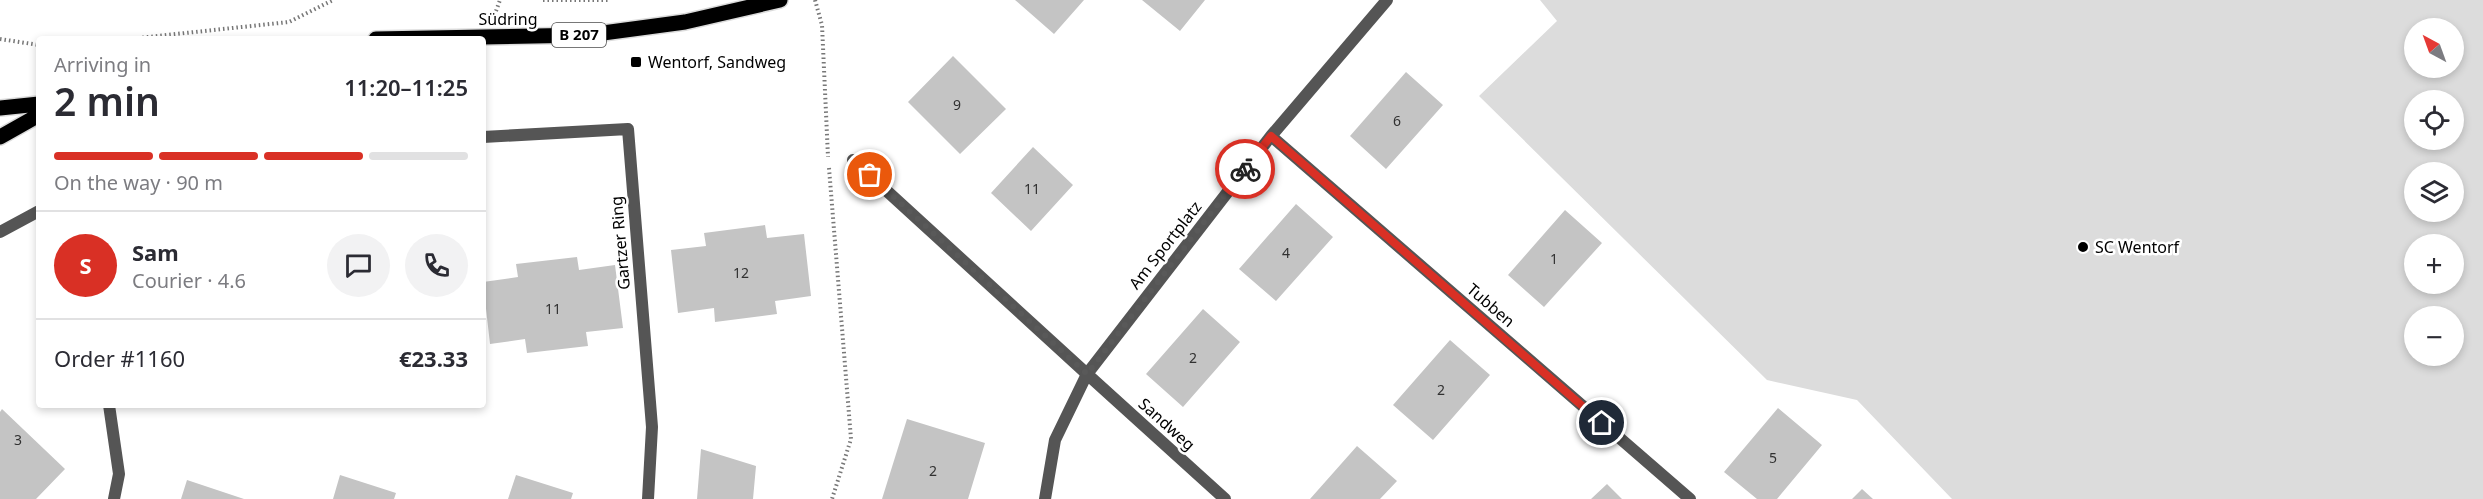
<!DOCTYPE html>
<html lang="en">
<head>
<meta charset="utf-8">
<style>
  body { margin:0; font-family:"Noto Sans",sans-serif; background:#f2f2f3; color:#2b2b33; height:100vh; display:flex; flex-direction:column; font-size:22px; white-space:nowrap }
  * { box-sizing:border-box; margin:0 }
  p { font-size:20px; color:#7c7c81 }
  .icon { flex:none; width:33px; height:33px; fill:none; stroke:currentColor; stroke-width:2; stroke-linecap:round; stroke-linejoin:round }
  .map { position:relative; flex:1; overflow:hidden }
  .panel { position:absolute; left:36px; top:36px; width:450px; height:372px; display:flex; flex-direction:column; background:#fff; border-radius:6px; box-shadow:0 3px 9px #0003 }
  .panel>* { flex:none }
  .needle { width:39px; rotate:319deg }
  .controls { position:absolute; left:2404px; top:18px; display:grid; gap:12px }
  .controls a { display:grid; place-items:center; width:60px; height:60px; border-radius:50%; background:#fff; box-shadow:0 3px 9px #0003; font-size:30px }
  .pin { position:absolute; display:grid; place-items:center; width:51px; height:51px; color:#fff; margin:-26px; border:3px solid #fff; border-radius:50%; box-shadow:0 2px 6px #0007 }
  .courier { position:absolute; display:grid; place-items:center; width:60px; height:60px; margin:-30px; border:4px solid #d93025; border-radius:50%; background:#fff; color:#222; box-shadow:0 2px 8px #0007 }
  .headline em { font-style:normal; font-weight:600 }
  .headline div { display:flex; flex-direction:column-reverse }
  .headline { display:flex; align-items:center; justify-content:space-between; height:102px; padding:0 18px }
  h1 { font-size:39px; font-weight:600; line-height:45px }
  .bar { display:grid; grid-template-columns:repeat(4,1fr); gap:9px 6px; align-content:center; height:72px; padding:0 18px }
  .bar i { height:8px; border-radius:4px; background:#e1e1e2 }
  .bar .selected { background:#d93025 }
  .bar p { grid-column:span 4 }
  .line { display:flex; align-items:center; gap:15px; padding:0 18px; border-top:2px solid #e1e1e2 }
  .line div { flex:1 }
  .round { display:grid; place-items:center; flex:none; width:63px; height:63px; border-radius:32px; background:#f2f2f3 }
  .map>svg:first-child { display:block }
</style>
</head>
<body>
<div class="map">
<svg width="2483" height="499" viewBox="0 0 2483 499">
  <rect width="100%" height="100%" fill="#fff"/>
  <path fill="#dcdcdc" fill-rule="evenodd" d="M 1540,0 L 2483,0 L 2483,499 L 1952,499 L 1857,400 L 1767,380 L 1479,96 L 1557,21 ZM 2454,28 L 2454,68 L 2415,68 L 2415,28 ZM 2454,100 L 2454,140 L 2415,140 L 2415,100 ZM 2415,172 L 2454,172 L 2454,212 L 2415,212 ZM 2454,244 L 2454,284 L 2415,284 L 2415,244 ZM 2415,316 L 2454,316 L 2454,356 L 2415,356 Z"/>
  <path fill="#c4c4c4" d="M 1015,0 L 1084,0 L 1054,34 Z
    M 1142,0 L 1205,0 L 1180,31 Z
    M 953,56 L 1006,109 L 960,154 L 908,102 Z
    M 1406,72 L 1443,105 L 1386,169 L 1350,136 Z
    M 1033,147 L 1073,185 L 1031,231 L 991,193 Z
    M 1296,204 L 1333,237 L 1276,301 L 1239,269 Z
    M 1565,210 L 1602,243 L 1544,307 L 1508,275 Z
    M 765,225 L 767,238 L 804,234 L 811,296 L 775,301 L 777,314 L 715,322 L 714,308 L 678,313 L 671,250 L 706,246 L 704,233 Z
    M 577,257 L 579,270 L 615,265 L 623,328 L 586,332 L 588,346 L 527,353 L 525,339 L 490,344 L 483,282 L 518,277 L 516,264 Z
    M 1203,309 L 1240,342 L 1183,407 L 1146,374 Z
    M 1450,340 L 1490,375 L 1433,440 L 1393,405 Z
    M 1778,408 L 1822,445 L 1777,499 L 1757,499 L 1724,472 Z
    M 2,409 L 65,469 L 36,499 L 0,499 L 0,412 Z
    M 907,419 L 985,443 L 968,499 L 882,499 Z
    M 1357,446 L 1397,481 L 1380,499 L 1310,499 Z
    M 701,449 L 756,466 L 753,499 L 697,499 Z
    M 340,475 L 396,493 L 394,499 L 333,499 Z
    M 516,475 L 573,493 L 571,499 L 508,499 Z
    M 187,480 L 244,499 L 181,499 Z
    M 1607,484 L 1622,499 L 1591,499 Z
    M 1862,489 L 1873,499 L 1852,499 Z"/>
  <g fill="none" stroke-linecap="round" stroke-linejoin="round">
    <defs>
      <path id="primary" d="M 376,39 L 588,35 L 685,22 L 780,0
        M 0,108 L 39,104
        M 0,137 L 39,115"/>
    </defs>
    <use href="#primary" stroke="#dbdbdb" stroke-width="18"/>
    <path stroke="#777" stroke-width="4" stroke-dasharray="1.5 3" stroke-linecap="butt" d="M 543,0 L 608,0
      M 815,0 L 822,25 L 828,157
      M 496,11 L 500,0
      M 0,39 L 39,45
      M 129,39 L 289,22 L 333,0
      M 829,168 L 851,439 L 832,499"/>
    <path stroke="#555" stroke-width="12" d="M 853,160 L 1087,374"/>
    <path stroke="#555" stroke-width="12" d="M 1271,136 L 1690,499
      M 483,137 L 628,129 L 652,427 L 648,499
      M 0,232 L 39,211
      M 1087,374 L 1225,499
      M 109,405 L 119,474 L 114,499
      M 1045,499 L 1055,440 L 1087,374 L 1271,136 L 1387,0"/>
    <use href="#primary" stroke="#000" stroke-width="15"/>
  </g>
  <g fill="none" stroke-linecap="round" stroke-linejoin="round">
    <path stroke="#595959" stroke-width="6" stroke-dasharray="0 10.8" d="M 870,175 L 1087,374 L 1245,169"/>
    <path stroke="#d93025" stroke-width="8" d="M 1245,169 L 1271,136 L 1602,423"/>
  </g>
  <g fill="#000" stroke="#fff" stroke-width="2">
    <rect x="630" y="56" width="12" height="12" rx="3"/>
    <circle cx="2083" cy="247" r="6"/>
  </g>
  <g text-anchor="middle" stroke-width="5" stroke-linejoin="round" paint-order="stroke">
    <g font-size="14" fill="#313131">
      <text x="957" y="110">9</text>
      <text x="1397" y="126">6</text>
      <text x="1032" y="194">11</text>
      <text x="1286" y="258">4</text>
      <text x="1554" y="264">1</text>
      <text x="741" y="278">12</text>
      <text x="553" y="314">11</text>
      <text x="1193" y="363">2</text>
      <text x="1441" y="395">2</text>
      <text x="18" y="445">3</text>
      <text x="1773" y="463">5</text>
      <text x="933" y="476">2</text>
    </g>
    <rect fill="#fff" stroke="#4c4c4c" stroke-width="1.5" x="552" y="23" width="54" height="24" rx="4.5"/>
    <g font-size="15" font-weight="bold" fill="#000">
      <text x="579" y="40">B 207</text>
    </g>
    <g font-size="16" fill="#000" stroke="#fff">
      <text x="508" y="25">Südring</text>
      <text transform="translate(620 243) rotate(-95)" y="6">Gartzer Ring</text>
      <text transform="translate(1165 245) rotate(-52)" y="6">Am Sportplatz</text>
      <text transform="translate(1491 305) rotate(41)" y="6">Tubben</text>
      <text transform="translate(1167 424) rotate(42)" y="6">Sandweg</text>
    </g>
    <g font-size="16" fill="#000" stroke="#fff" text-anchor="start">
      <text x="648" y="68">Wentorf, Sandweg</text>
      <text x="2095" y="253">SC Wentorf</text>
    </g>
  </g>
</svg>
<div class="controls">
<a><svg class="needle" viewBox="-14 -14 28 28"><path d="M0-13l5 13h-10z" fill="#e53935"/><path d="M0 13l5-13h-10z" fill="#7c7c81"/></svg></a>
<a><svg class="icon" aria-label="locate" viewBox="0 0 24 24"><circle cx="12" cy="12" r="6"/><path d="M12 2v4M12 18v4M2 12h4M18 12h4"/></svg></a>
<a><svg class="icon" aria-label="layers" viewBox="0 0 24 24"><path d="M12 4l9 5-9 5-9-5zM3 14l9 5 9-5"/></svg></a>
<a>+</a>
<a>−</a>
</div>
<div class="pin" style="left:870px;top:175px;background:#ea580c"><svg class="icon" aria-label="bag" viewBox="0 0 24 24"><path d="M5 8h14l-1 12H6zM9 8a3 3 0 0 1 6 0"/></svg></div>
<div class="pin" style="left:1602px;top:423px;background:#1f2937"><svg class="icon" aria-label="home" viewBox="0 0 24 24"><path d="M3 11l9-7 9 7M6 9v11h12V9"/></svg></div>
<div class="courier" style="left:1245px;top:169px"><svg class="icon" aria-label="bike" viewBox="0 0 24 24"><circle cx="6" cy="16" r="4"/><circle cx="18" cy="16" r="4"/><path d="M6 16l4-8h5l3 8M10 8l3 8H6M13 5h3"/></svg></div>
<section class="panel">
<div class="headline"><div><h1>2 min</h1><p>Arriving in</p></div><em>11:20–11:25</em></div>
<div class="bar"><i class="selected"></i><i class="selected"></i><i class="selected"></i><i></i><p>On the way · 90 m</p></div>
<div class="line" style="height:108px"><b class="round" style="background:#d93025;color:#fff">S</b><div><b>Sam</b><p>Courier · 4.6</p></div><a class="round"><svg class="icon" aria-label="chat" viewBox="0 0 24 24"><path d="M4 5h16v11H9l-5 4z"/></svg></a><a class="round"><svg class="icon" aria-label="phone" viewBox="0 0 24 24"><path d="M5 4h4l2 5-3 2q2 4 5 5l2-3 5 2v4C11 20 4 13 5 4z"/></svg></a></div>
<div class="line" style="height:78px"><div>Order #1160</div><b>€23.33</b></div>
</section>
</div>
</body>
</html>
